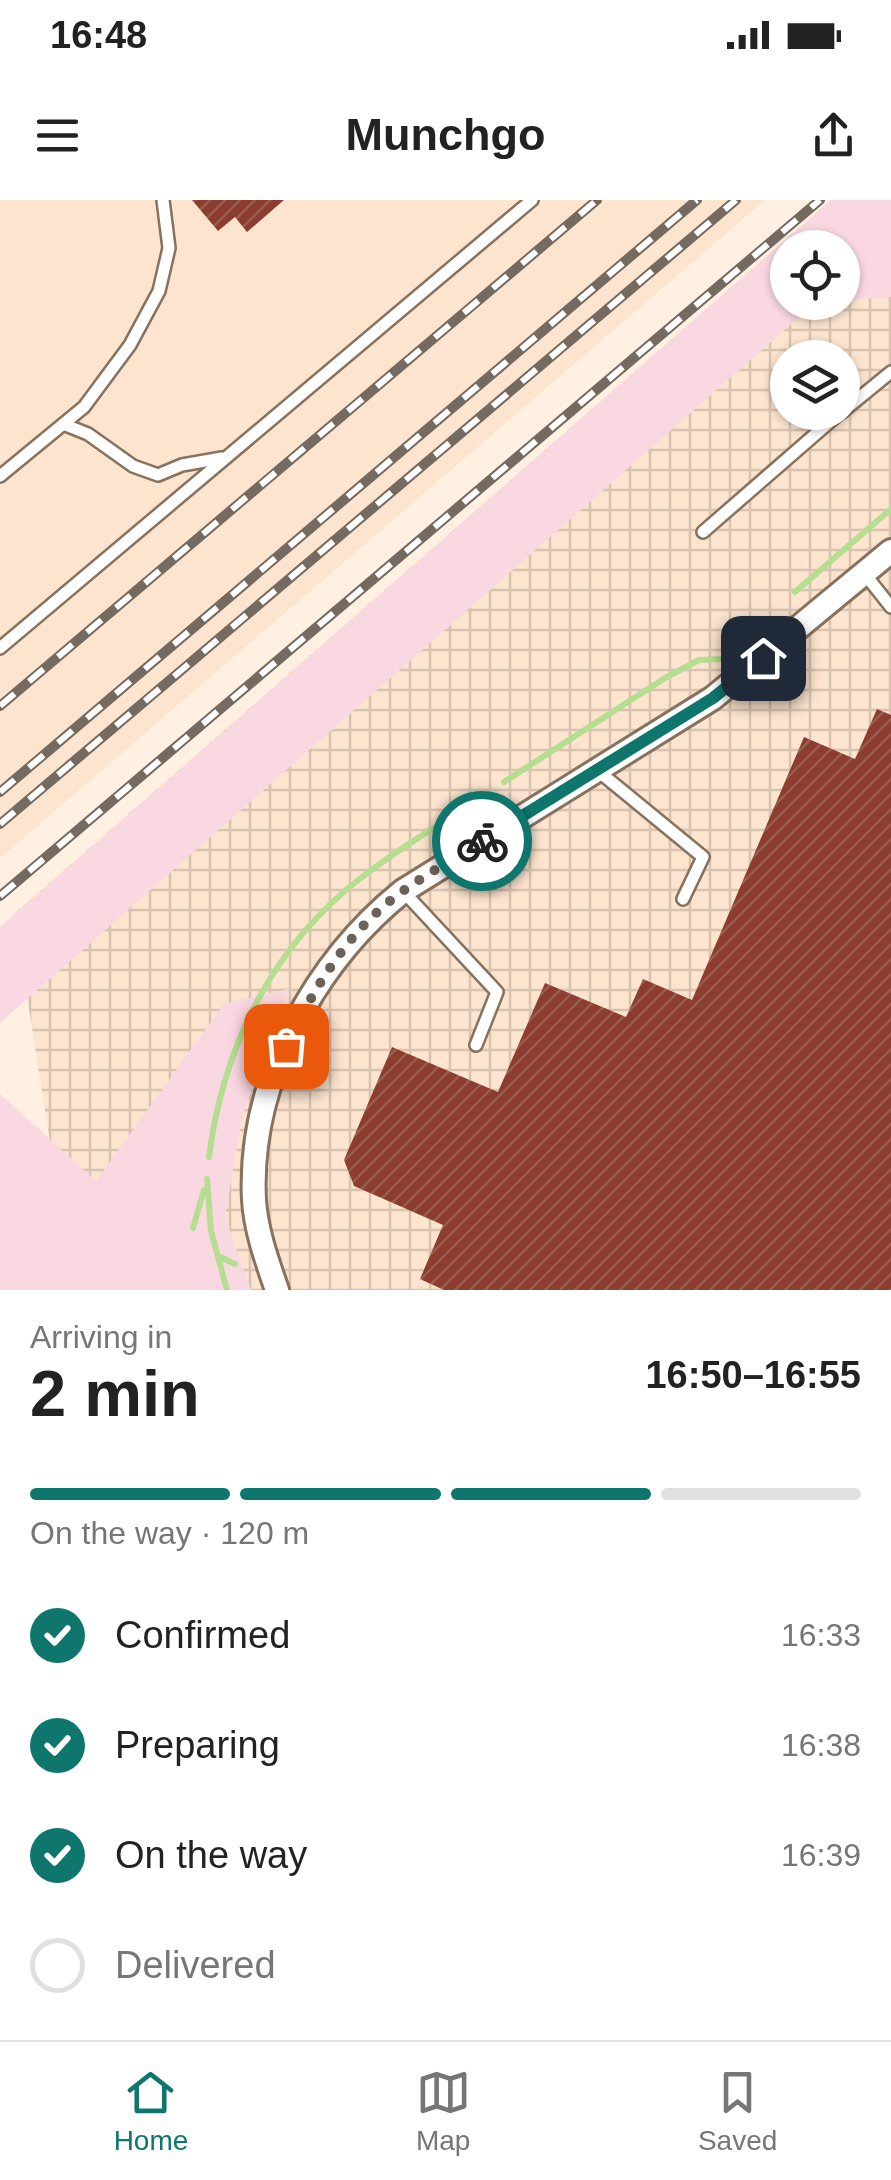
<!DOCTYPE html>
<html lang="en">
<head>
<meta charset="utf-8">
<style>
  body { margin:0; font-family:Helvetica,sans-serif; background:#f2f2f2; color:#222; height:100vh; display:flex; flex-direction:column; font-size:38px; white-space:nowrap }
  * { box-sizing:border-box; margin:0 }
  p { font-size:32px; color:#767676 }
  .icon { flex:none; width:55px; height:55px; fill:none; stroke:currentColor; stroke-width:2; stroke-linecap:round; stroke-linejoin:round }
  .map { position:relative; height:1090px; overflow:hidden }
  .side { display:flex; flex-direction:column; background:#fff; flex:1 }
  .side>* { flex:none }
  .controls { position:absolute; left:770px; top:30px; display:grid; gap:20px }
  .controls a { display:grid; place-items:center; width:90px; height:90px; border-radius:50%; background:#fff; box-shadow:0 2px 8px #0004; font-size:50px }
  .pin { position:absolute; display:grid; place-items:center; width:85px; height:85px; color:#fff; margin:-42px; border-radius:20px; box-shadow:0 5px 15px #0006 }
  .courier { position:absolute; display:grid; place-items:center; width:100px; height:100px; margin:-50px; border:8px solid #0f766e; border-radius:50%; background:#fff; color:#222; box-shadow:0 2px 12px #0007 }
  .overview em { font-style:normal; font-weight:600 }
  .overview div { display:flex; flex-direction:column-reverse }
  .overview { display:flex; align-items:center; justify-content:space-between; height:170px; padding:0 30px }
  h1 { font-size:65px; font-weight:600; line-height:75px }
  .bar { display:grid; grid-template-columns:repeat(4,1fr); gap:15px 10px; align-content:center; height:120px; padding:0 30px }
  .bar i { height:12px; border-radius:8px; background:#e0e0e0 }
  .bar .active { background:#0f766e }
  .bar p { grid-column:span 4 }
  ol { padding:0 30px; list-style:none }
  li { display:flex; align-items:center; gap:30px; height:110px }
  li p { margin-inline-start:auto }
  li .icon { padding:10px; border-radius:50%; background:#0f766e; color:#fff; stroke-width:4 }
  li:last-child { color:#767676 }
  li i { width:55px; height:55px; border:5px solid #e0e0e0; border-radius:50% }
  .status { display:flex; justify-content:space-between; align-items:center; height:70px; padding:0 50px; background:#fff; direction:ltr }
  .status svg { height:28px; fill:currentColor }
  header { display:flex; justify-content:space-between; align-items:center; height:130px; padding:0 30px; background:#fff; font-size:45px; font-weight:600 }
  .tabs { display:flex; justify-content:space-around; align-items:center; height:140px; border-top:2px solid #e0e0e0; background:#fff; font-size:28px; color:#767676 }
  .tabs a { display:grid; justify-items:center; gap:5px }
  .tabs .active { color:#0f766e }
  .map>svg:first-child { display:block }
</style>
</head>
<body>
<div class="status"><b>16:48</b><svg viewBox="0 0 49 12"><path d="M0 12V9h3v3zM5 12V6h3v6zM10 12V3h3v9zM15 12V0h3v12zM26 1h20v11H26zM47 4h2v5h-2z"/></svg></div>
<header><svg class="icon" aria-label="menu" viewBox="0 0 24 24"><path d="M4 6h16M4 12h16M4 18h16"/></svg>Munchgo<svg class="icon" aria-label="share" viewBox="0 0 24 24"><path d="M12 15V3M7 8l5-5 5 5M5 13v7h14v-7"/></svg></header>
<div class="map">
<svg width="891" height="1090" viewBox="0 0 891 1090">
  <defs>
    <pattern id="industrial-grid" width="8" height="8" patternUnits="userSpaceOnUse" patternTransform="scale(2.5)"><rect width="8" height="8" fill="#fce4ce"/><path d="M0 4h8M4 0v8" fill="none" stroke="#d8c3b0"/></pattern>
    <pattern id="building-hatch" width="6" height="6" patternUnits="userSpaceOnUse" patternTransform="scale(2.5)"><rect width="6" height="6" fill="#8c3d2f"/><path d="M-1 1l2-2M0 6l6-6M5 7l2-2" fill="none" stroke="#985c51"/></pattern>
  </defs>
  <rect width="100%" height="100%" fill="#fff0e2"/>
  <path fill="#fce4ce" d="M 0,0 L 765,0 L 0,658 Z"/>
  <path fill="url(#industrial-grid)" fill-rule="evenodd" d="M 831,0 L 891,0 L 891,1090 L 85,1090 L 65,1037 L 14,714 ZM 788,48 L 842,48 L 842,102 L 788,102 ZM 788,158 L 842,158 L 842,212 L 788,212 Z"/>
  <path fill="#fad8e1" d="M 831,0 L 891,0 L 891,97 L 843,100 L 842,48 L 788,48 L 788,102 L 815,103 L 0,823 L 0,727 Z
    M 289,789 L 242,917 L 225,1017 L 251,1090 L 0,1090 L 0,894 L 96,981 L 224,804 Z"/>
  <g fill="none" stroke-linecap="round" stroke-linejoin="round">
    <path stroke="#b6de90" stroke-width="6" d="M 795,392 L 891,309
      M 504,582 L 665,478 L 699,460 L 722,459
      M 209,957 C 222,855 266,758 346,690 C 379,662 417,639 453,615
      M 207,979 L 211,1031 L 227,1090
      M 193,1028 L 204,990
      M 218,1056 L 235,1064"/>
  </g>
  <path fill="url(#building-hatch)" d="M 192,0 L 284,0 L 247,32 L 235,17 L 218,31 Z
    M 877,509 L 891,515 L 891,1090 L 444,1090 L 420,1079 L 443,1025 L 354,986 L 344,960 L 392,847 L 498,892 L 545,783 L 626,817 L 643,779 L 692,800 L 804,537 L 855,559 Z"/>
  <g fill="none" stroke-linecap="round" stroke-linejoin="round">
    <defs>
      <path id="service" d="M 842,212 L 891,172
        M 63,224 L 88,234 L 133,266 L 158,275 L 182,265 L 222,258
        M 0,276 L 84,207 L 130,145 L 159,91 L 169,48 L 163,0
        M 703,332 L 841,212
        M 864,373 L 891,407
        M 0,448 L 532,0
        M 597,570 L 703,657 L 683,699
        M 403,691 L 497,792 L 476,845"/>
      <path id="minor" d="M 277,1090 C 267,1061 256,1031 254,1000 C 248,882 314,763 403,691 L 713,498 L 891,351"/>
    </defs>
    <use href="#service" stroke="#87725e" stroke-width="16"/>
    <use href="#minor" stroke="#87725e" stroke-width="28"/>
    <use href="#service" stroke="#fff" stroke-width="11"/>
    <use href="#minor" stroke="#fff" stroke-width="22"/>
    <defs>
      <path id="rail" d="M 0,506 L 597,0
        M 0,592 L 697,0
        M 0,624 L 736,0
        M 0,696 L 820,0"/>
    </defs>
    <use href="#rail" stroke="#756a60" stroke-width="10"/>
    <use href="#rail" stroke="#fff" stroke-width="6" stroke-dasharray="19" stroke-linecap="butt"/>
  </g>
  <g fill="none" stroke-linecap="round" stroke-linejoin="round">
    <path stroke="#6d6258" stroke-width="10" stroke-dasharray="0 18" d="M 286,846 C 315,787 348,730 403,691 C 428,673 456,658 482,641"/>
    <path stroke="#0f766e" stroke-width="12" d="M 482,641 L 713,498 L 763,458"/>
  </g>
</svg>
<div class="controls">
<a><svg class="icon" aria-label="locate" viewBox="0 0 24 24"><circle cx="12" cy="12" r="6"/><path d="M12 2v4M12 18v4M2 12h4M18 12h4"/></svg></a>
<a><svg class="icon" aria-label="layers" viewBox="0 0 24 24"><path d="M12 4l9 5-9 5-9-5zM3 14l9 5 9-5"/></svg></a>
</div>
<div class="pin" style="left:286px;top:846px;background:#ea580c"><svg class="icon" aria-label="bag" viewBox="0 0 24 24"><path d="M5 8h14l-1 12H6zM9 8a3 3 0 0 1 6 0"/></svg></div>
<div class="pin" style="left:763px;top:458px;background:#1f2937"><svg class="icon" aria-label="home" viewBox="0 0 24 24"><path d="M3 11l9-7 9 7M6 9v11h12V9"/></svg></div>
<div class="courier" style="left:482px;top:641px"><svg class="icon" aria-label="bike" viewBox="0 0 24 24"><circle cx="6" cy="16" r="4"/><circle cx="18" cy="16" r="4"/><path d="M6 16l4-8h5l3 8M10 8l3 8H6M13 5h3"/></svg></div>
</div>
<section class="side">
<div class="overview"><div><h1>2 min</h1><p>Arriving in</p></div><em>16:50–16:55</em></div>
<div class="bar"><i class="active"></i><i class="active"></i><i class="active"></i><i></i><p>On the way · 120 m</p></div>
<ol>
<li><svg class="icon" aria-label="check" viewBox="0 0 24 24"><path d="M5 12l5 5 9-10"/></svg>Confirmed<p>16:33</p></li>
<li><svg class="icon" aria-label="check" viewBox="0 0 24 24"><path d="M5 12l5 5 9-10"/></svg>Preparing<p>16:38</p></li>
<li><svg class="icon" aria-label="check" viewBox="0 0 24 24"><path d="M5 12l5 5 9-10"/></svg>On the way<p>16:39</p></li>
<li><i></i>Delivered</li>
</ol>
</section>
<nav class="tabs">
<a class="active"><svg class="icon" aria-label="home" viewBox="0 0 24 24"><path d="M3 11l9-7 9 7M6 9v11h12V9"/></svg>Home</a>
<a><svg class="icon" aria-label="map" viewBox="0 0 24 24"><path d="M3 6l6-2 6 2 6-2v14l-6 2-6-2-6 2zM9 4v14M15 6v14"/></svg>Map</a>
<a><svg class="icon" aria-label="saved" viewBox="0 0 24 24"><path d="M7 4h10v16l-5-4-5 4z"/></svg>Saved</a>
</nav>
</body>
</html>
